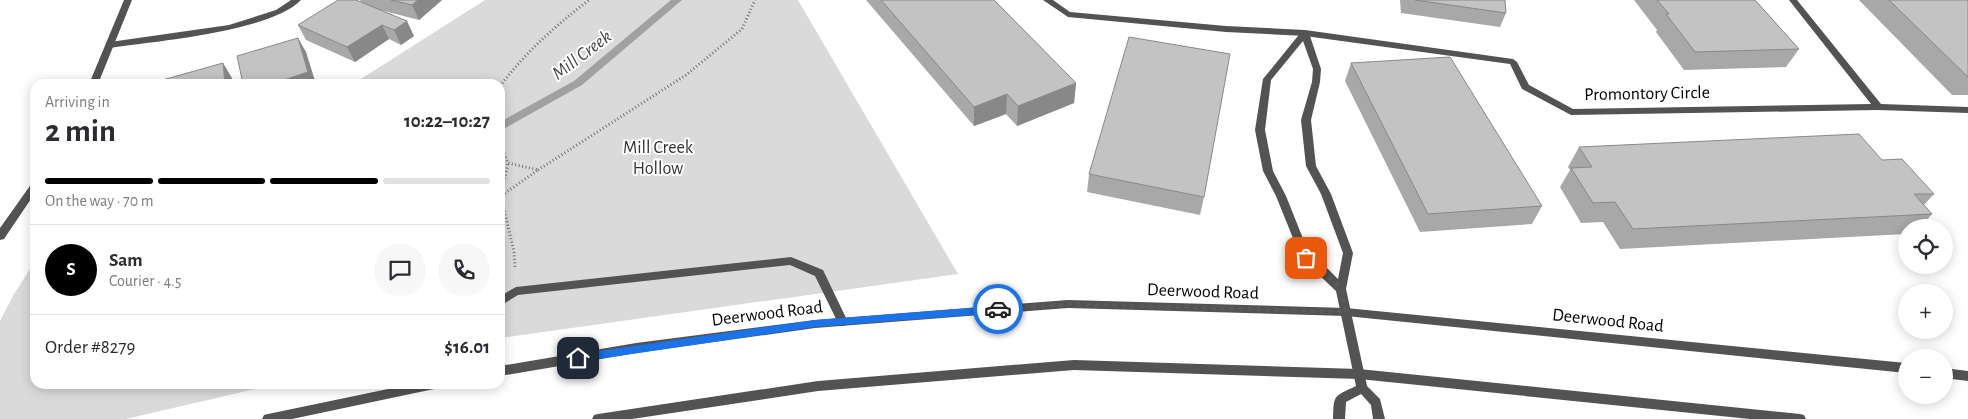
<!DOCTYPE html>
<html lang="en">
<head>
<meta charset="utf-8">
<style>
  body { margin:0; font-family:"Alegreya Sans",sans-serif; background:#f7f7f7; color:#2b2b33; height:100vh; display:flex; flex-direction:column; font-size:19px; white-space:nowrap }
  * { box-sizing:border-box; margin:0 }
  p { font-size:16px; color:#7c7c81 }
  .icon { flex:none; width:28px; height:28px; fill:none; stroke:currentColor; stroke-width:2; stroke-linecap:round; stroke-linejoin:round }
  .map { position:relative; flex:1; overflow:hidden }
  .sheet { position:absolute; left:30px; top:79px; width:475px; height:310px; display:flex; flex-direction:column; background:#fff; border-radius:15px; box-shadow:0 2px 12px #0003 }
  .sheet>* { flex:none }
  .fabs { position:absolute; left:1898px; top:219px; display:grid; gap:10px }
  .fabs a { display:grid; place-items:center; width:55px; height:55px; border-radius:50%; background:#fff; box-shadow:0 2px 12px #0003; font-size:25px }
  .pin { position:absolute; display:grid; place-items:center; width:42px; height:42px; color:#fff; margin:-21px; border-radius:10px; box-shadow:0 2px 8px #0006 }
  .courier { position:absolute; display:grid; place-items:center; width:50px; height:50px; margin:-25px; border:4px solid #1a73e8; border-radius:50%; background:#fff; color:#222; box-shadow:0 1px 6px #0007 }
  .overview em { font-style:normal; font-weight:700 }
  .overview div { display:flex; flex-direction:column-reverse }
  .overview { display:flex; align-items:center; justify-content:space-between; height:85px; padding:0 15px }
  h1 { font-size:32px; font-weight:700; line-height:38px }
  .bar { display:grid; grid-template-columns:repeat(4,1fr); gap:8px 5px; align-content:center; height:60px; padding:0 15px }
  .bar i { height:6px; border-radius:4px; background:#e1e1e2 }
  .bar .active { background:#000 }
  .bar p { grid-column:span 4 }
  .line { display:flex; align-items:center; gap:12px; padding:0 15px; border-top:1px solid #e1e1e2 }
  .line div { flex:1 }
  .round { display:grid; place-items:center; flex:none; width:52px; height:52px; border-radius:26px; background:#f7f7f7 }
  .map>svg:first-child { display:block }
</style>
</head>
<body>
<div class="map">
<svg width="1968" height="419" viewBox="0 0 1968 419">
  <rect width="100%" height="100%" fill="#fff"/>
  <path fill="#dadada" d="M 485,0 L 798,0 L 958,274 L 500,338 L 500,84 L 353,84 Z
    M 35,261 L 35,384 L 277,384 L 126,419 L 0,419 L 0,321 L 14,294 Z"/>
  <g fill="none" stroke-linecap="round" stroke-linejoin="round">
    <path fill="#a1a1a1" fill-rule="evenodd" d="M 671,0 L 682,0 L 582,85 L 500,131 L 500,122 L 574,81 Z"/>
    <path stroke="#757575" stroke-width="3" stroke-dasharray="1 2.5" stroke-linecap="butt" d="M 500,86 C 527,51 554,27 589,0
      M 500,144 L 508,163 L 538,170 L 501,196 L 514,252 L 515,269
      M 538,170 L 686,75 L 742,29 L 755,0
      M 501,196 L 508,163
      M 198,388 L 200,384"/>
    <path fill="#535353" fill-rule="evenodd" d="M 1043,0 L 1053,0 L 1070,12 L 1226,26 L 1305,30 L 1513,59 L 1517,62 L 1529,85 L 1573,109 L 1871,104 L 1789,0 L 1797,0 L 1881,104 L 1968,107 L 1968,113 L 1878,110 L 1571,115 L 1522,89 L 1510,64 L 1305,36 L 1226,32 L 1068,17 Z
      M 791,257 L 823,270 L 848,322 L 847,325 L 843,326 L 839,325 L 815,276 L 790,265 L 518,295 L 500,306 L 500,296 L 516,287 Z"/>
    <path fill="#535353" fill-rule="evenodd" d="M 291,0 L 301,0 C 270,32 155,41 110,48 L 106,45 L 110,42 L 229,25 L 276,10 Z
      M 1305,30 L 1309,33 L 1321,69 L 1320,82 L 1311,120 L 1316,166 L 1331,194 L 1353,253 L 1346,289 L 1367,386 L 1380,399 L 1385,419 L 1373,419 L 1371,405 L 1361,394 L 1346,402 L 1345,419 L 1333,419 C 1334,394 1333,397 1356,386 L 1336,291 L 1301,258 L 1276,196 L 1263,171 L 1255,130 L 1263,79 L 1302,31 ZM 1303,41 L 1313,69 L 1312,82 L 1301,120 L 1306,166 L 1321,194 L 1343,253 L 1338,279 L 1326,267 L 1310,256 L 1286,196 L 1273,171 L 1265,130 L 1271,80 Z"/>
    <path fill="#535353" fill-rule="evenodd" d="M 124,0 L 132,0 L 98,84 L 89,84 Z
      M 35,181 L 35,193 L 4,239 L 0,240 L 0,228 L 32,183 Z
      M 1068,300 L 1346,308 L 1906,363 L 1906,373 L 1346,316 L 1068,308 L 815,328 L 636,353 L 500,376 L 500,366 L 636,343 L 815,320 Z
      M 1074,360 L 1359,369 L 1800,414 L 1804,415 L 1806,419 L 1750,419 L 1359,379 L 1074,370 L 818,391 L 632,419 L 592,419 L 594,415 L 598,414 L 818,381 Z
      M 1944,368 L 1968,371 L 1968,381 L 1944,378 Z
      M 412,384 L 440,384 L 438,387 L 434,389 L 292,419 L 262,419 L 264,415 L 268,414 Z"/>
  </g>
  <path fill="#a8a8a8" d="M 360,0 L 442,0 L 419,20 L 380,10 L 414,36 L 401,45 L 389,39 L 355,62 L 306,40 L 298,25 L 361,2 Z
    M 866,0 L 994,0 L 1076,83 L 1074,103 L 1017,126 L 1006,114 L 974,126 Z
    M 1400,0 L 1505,0 L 1506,13 L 1500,27 L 1401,13 Z
    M 1634,0 L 1755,0 L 1799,49 L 1786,67 L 1684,70 L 1656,32 L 1657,30 Z
    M 1859,0 L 1968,0 L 1968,95 L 1952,95 Z
    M 1351,63 L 1542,206 L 1532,224 L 1420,232 L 1345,81 Z
    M 1579,147 L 1934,194 L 1924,205 L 1932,214 L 1920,228 L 1906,228 L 1906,234 L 1620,249 L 1603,222 L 1581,223 L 1560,187 L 1570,170 L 1568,167 Z
    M 1089,174 L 1204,197 L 1200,215 L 1087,192 Z"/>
  <path fill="#888" d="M 418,0 L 442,0 L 419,20 L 412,5 Z
    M 407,21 L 414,36 L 401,45 L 394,30 Z
    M 382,25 L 389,39 L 355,62 L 347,47 Z
    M 298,38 L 306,52 L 316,84 L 272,84 Z
    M 223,63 L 232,78 L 233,84 L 225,84 Z
    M 1076,83 L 1074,103 L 1017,126 L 1018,106 Z
    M 1007,94 L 1006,114 L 974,126 L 974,107 Z"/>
  <path fill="#c3c3c3" stroke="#888" d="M 338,0 L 356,0 L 407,21 L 394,30 L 382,25 L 347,47 L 298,25 Z
    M 391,0 L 418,0 L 412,5 Z
    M 881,0 L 994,0 L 1076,83 L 1018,106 L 1007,94 L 974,107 Z
    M 1415,0 L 1505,0 L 1506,13 Z
    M 1657,0 L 1755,0 L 1799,49 L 1695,52 L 1666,14 L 1669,14 Z
    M 1889,0 L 1968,0 L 1968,77 Z
    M 1129,37 L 1230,54 L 1204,197 L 1089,174 Z
    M 298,38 L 308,72 L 272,84 L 243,84 L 237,56 Z
    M 1450,57 L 1542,206 L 1428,214 L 1351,63 Z
    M 223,63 L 225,84 L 159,84 L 159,81 Z
    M 1859,134 L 1882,160 L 1902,159 L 1934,194 L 1914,194 L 1932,214 L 1633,229 L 1615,202 L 1593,203 L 1571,168 L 1592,167 L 1579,147 Z"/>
  <path fill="#1a73e8" d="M 998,306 L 1002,309 L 998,313 L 815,327 L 578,362 L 573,358 L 578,354 L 815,320 Z"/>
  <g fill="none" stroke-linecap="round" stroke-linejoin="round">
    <path stroke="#595959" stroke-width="5" stroke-dasharray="0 9" d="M 998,309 L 1068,304 L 1346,312 L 1341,289 L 1322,270 L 1306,258"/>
  </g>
  <g text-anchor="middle" stroke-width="4" stroke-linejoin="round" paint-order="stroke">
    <g font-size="18" fill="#000" stroke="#fff">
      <text transform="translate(1647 93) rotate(-1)" y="6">Promontory Circle</text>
      <text transform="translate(1203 291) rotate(2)" y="6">Deerwood Road</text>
      <text transform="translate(767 313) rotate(-7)" y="6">Deerwood Road</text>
      <text transform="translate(1608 320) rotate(6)" y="6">Deerwood Road</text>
    </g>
    <g font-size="18" fill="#313131" stroke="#fff">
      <text x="658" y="153">Mill Creek<tspan x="658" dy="21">Hollow</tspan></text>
    </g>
    <g font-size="19" font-style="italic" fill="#424242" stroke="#fff">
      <text transform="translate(581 54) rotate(-37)" y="7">Mill Creek</text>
    </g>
  </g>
</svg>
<div class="fabs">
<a><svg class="icon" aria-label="locate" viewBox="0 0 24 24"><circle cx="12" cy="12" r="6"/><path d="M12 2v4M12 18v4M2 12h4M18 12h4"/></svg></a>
<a>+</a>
<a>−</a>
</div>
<div class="pin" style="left:1306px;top:258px;background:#ea580c"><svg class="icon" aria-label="bag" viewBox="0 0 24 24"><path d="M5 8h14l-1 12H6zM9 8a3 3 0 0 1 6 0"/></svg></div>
<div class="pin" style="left:578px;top:358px;background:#1f2937"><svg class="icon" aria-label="home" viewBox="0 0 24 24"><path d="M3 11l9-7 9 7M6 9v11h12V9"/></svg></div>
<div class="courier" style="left:998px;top:309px"><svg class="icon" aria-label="car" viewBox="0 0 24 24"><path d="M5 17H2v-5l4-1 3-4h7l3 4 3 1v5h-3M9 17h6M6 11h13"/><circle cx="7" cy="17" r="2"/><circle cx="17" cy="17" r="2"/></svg></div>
<section class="sheet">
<div class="overview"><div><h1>2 min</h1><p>Arriving in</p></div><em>10:22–10:27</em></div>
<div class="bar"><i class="active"></i><i class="active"></i><i class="active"></i><i></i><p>On the way · 70 m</p></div>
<div class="line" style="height:90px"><b class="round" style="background:#000;color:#fff">S</b><div><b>Sam</b><p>Courier · 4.5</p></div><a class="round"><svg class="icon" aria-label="chat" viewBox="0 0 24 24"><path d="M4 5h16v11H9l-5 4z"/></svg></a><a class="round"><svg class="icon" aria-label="phone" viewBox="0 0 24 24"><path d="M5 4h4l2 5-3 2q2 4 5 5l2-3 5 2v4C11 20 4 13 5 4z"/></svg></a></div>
<div class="line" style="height:65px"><div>Order #8279</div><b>$16.01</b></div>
</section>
</div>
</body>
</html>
